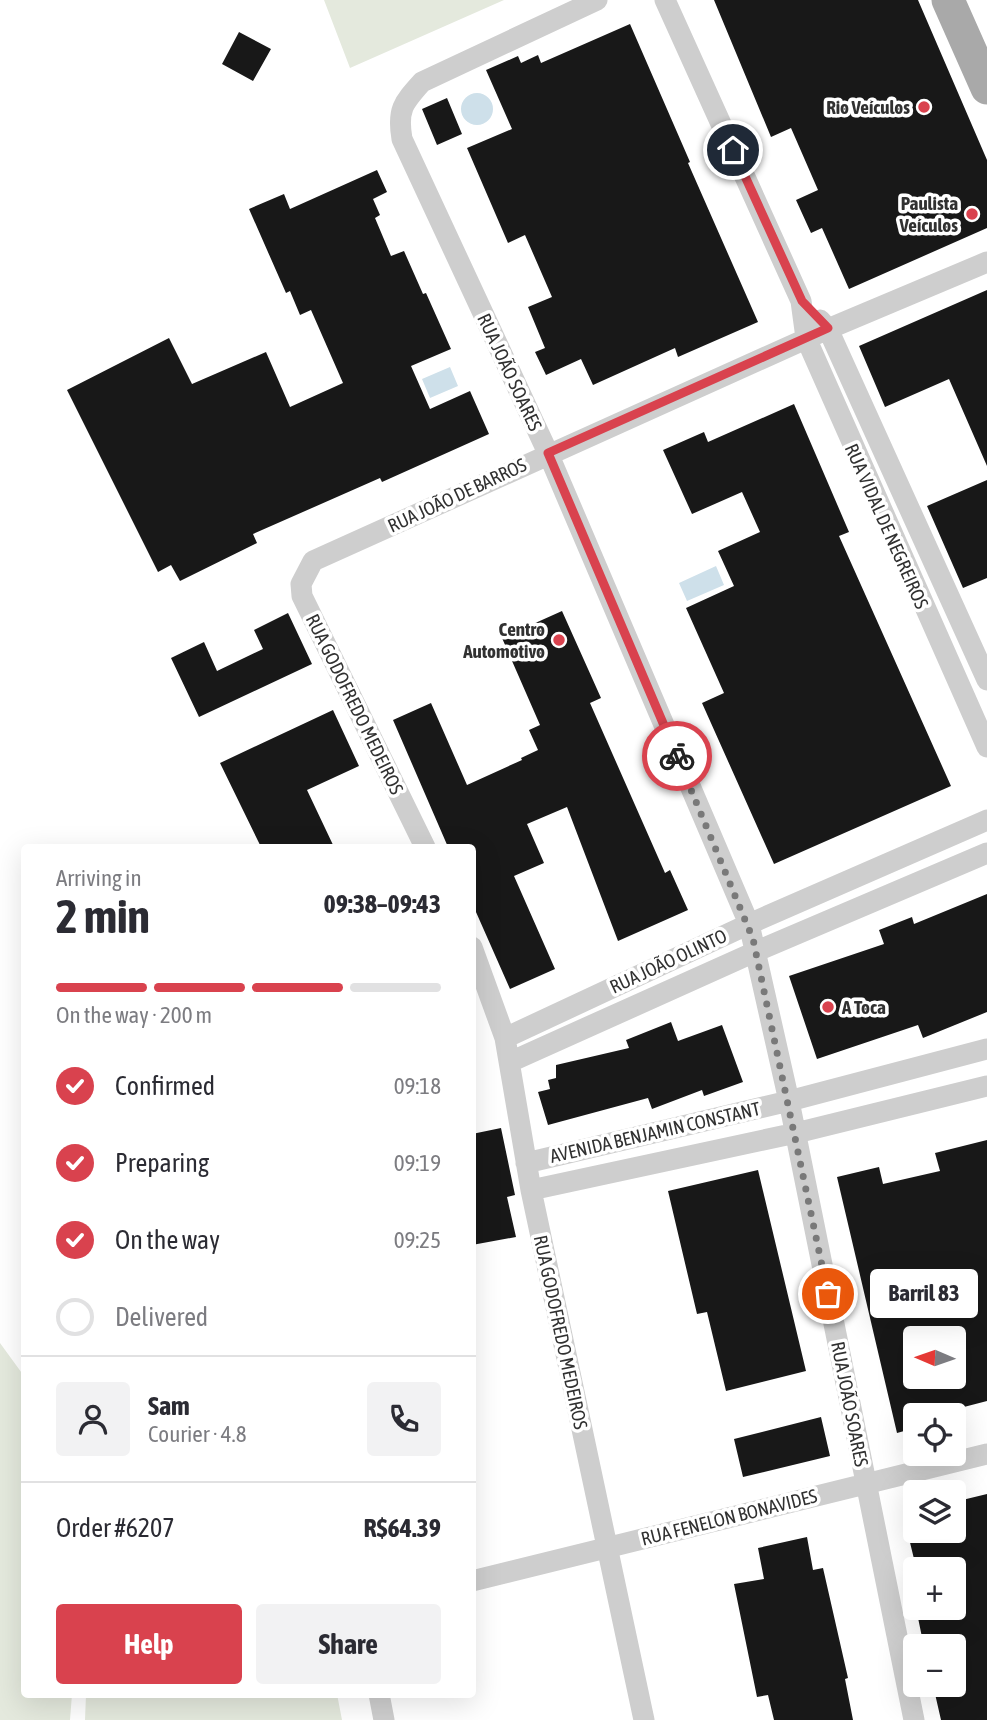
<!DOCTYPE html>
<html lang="en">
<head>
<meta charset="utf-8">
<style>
  body { margin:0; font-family:"Asap Condensed",sans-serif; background:#f2f2f3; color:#2b2b33; height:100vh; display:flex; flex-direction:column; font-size:26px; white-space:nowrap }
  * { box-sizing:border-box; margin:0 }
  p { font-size:23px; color:#7c7c81 }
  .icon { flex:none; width:38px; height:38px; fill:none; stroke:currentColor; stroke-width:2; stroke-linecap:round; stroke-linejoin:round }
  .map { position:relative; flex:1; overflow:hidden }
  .sheet { position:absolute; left:21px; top:844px; width:455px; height:854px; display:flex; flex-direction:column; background:#fff; border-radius:7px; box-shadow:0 7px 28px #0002 }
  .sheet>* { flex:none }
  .needle { width:46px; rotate:272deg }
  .controls { position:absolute; left:903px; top:1326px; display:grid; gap:14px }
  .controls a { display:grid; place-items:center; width:63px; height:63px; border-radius:7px; background:#fff; box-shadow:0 7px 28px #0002; font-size:35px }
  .pin { position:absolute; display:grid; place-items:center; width:60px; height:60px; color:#fff; margin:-30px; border:4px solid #fff; border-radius:50%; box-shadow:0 2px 7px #0007 }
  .courier { position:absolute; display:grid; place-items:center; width:70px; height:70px; margin:-35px; border:5px solid #d9424e; border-radius:50%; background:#fff; color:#222; box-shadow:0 2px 9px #0007 }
  .bubble { position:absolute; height:49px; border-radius:7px; background:#fff; box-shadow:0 7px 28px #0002; font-size:23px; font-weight:700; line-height:49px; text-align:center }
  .summary em { font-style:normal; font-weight:700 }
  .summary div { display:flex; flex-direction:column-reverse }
  .summary { display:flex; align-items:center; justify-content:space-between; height:119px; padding:0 35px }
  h1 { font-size:46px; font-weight:700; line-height:52px }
  .bar { display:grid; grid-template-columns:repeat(4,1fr); gap:10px 7px; align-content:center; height:84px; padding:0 35px }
  .bar i { height:9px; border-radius:5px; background:#e1e1e2 }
  .bar .selected { background:#d9424e }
  .bar p { grid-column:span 4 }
  .line { display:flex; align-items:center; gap:18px; padding:0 35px; border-top:2px solid #e1e1e2 }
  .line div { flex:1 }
  .round { display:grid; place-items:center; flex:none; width:74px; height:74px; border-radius:7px; background:#f2f2f3 }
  ol { padding:0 35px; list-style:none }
  li { display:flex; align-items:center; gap:21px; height:77px }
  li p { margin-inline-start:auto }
  li .icon { padding:7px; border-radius:50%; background:#d9424e; color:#fff; stroke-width:4 }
  li:last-child { color:#7c7c81 }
  li i { width:38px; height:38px; border:4px solid #e1e1e2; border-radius:50% }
  .button { display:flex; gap:14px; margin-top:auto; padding:14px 35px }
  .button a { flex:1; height:80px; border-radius:7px; background:#d9424e; color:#fff; font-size:28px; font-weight:700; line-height:80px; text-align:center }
  .button a+a { background:#f2f2f3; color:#2b2b33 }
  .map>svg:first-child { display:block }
</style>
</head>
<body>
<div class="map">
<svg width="987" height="1720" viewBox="0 0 987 1720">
  <rect width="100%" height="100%" fill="#fff"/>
  <path fill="#e4e9dd" d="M 324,0 L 504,0 L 350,68 Z
    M 0,1343 L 24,1376 L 24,1694 L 72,1694 L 70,1720 L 0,1720 Z
    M 92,1694 L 337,1694 L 342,1720 L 85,1720 L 86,1695 Z"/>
  <path fill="#cee0ea" d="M461 109a16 16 0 1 1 32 0a16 16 0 1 1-32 0Z
    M 450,367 L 458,386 L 430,398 L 422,379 Z
    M 716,566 L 724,585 L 687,601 L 679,583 Z"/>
  <path fill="#181818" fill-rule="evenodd" d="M 714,0 L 918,0 L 987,160 L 987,228 L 849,289 L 822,228 L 811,233 L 796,200 L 818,190 L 791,128 L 771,137 Z
    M 630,24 L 690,162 L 688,163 L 758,322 L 678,357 L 675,348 L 593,385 L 581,359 L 546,375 L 535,352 L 545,348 L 528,307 L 552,297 L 525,235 L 508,243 L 467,148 L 512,129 L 486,70 L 518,56 L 521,63 L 538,55 L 541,63 Z
    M 239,32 L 271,49 L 253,81 L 222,64 Z
    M 447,98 L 462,134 L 437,145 L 422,109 Z
    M 377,170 L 387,192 L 373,199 L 380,215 L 375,218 L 391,256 L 404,251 L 423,294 L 426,293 L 451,349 L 411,366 L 430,409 L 470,391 L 489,434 L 382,482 L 380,478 L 253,534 L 257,543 L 180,581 L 171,565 L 158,572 L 67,390 L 169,338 L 192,384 L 266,352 L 290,407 L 343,383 L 311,310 L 300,315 L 290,291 L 286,293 L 249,209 L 284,194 L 290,209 Z
    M 987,290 L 987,466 L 949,379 L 885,407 L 859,346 Z
    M 794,404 L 849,532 L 839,536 L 951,786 L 774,864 L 702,703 L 724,693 L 686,608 L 734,586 L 718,551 L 760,532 L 742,492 L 692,514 L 663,450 L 704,432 L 708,442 Z
    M 987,480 L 987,578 L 963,588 L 927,506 Z
    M 562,611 L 601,698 L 590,703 L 665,873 L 670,870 L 688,910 L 618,941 L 567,807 L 527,824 L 544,863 L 514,876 L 555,969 L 510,989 L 472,903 L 472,847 L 448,847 L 393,720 L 431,703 L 467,785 L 522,760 L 521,758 L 538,750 L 529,730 L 540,725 L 502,638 Z
    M 288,613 L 312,664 L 199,717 L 171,658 L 204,642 L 217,671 L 263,649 L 254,630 Z
    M 333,710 L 359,766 L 307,790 L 334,847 L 261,847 L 220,763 Z
    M 987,894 L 987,1012 L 923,1038 L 918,1025 L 817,1059 L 789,976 L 884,944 L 879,930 L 912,917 L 914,924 Z
    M 671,1022 L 678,1041 L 722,1025 L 743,1082 L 704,1096 L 702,1090 L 652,1109 L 648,1098 L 548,1125 L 538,1092 L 550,1089 L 548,1080 L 556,1078 L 556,1065 L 629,1048 L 626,1040 Z
    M 501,1128 L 515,1195 L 507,1197 L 516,1237 L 472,1245 L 472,1134 Z
    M 987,1140 L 987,1401 L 960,1408 L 962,1417 L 954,1419 L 954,1416 L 915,1416 L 915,1428 L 897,1433 L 837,1177 L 879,1167 L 883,1184 L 940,1171 L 935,1153 ZM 915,1339 L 954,1339 L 954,1377 L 915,1377 Z
    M 758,1170 L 806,1371 L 726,1391 L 707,1312 L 697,1314 L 668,1191 Z
    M 821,1417 L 830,1456 L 743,1477 L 734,1439 Z
    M 987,1494 L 987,1720 L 941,1720 L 933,1685 L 954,1685 L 954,1647 L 924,1647 L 916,1608 L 954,1608 L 954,1570 L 915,1570 L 915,1606 L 907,1569 L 916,1567 L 903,1514 L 915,1511 L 915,1531 L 954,1531 L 954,1502 Z
    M 807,1537 L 813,1570 L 823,1568 L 848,1678 L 845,1679 L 853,1720 L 774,1720 L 768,1695 L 757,1697 L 734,1584 L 764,1579 L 758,1548 Z"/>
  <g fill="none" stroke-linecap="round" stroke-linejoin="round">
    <path stroke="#cecece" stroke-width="21" d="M 597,0 L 422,82 C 403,103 397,110 402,139 L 548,453 L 749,924 L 789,1101 L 914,1720
      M 665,0 L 801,301 L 806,338 L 987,747
      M 820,320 L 828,329 L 987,680
      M 425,847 L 302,596 L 301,584 L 313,561 L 828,329 L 987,262
      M 472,947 L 505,1038 L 531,1190 L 644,1720
      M 505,1038 L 749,924 L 987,820
      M 510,1062 L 757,951 L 987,853
      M 526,1163 L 789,1101 L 987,1049
      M 531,1190 L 796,1133 L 987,1086
      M 472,1581 L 987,1454
      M 379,1694 L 384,1720"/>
    <path stroke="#a9a9a9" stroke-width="33" d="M 948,0 L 987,88"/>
  </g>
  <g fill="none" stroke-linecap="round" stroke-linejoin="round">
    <path stroke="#797979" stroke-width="7" stroke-dasharray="0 12.6" d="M 677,756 L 753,939 L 828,1294"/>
    <path stroke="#d9424e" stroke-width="9" d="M 677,756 L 548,453 L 828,328 L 802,301 L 733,150"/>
  </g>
  <g fill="#d9424e" stroke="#fff" stroke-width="2.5">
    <circle cx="924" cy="107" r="7"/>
    <circle cx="972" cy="214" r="7"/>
    <circle cx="559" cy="640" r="7"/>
    <circle cx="828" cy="1007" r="7"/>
  </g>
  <g text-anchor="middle" stroke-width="7" stroke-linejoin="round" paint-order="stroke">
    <g font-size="19" font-weight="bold" fill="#313131" stroke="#fff" text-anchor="end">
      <text x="910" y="114">Rio Veículos</text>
      <text x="958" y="210">Paulista<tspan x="958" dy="22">Veículos</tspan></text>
      <text x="545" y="636">Centro<tspan x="545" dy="22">Automotivo</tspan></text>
      <text x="842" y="1014" text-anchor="start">A Toca</text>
    </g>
    <g font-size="19" fill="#313131" stroke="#fff">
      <text transform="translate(510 372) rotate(65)" y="7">RUA JOÃO SOARES</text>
      <text transform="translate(457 495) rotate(-25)" y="7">RUA JOÃO DE BARROS</text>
      <text transform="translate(887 526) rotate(66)" y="7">RUA VIDAL DE NEGREIROS</text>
      <text transform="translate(355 704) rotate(64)" y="7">RUA GODOFREDO MEDEIROS</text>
      <text transform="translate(668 961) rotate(-25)" y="7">RUA JOÃO OLINTO</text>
      <text transform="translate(655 1132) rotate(-13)" y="7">AVENIDA BENJAMIN CONSTANT</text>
      <text transform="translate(561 1332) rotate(78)" y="7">RUA GODOFREDO MEDEIROS</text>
      <text transform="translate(850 1404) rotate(79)" y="7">RUA JOÃO SOARES</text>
      <text transform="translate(729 1517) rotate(-14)" y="7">RUA FENELON BONAVIDES</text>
    </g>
  </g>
</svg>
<div class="controls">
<a><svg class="needle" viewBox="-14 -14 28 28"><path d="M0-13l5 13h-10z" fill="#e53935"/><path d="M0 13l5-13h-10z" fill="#7c7c81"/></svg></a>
<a><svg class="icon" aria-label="locate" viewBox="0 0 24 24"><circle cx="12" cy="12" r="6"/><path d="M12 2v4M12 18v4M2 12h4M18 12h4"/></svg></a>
<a><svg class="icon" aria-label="layers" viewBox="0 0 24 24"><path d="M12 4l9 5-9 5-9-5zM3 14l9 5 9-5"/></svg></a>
<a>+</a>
<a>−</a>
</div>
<div class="pin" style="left:828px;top:1294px;background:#ea580c"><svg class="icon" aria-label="bag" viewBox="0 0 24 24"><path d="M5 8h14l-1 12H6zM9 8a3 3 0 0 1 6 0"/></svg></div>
<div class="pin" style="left:733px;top:150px;background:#1f2937"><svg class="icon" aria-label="home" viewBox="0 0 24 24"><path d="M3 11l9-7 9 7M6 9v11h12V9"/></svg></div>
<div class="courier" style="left:677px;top:756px"><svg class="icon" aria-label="bike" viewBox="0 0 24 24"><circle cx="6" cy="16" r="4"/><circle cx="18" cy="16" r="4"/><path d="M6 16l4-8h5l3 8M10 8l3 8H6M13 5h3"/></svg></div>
<div class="bubble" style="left:870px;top:1269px;width:108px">Barril 83</div>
<section class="sheet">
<div class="summary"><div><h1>2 min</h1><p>Arriving in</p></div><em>09:38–09:43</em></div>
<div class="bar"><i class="selected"></i><i class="selected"></i><i class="selected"></i><i></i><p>On the way · 200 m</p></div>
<ol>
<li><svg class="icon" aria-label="check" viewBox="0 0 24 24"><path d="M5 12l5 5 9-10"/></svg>Confirmed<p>09:18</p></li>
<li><svg class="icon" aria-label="check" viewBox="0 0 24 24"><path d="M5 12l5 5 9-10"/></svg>Preparing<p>09:19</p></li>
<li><svg class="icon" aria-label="check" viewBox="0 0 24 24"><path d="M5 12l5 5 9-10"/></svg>On the way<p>09:25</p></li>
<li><i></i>Delivered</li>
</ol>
<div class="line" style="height:126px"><a class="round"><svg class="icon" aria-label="person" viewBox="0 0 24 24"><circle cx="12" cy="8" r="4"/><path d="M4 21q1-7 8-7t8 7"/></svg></a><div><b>Sam</b><p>Courier · 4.8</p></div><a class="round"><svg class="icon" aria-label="phone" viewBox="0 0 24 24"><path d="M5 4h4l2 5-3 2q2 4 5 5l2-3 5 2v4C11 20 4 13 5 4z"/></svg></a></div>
<div class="line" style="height:91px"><div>Order #6207</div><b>R$64.39</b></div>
<div class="button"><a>Help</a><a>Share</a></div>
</section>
</div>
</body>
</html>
